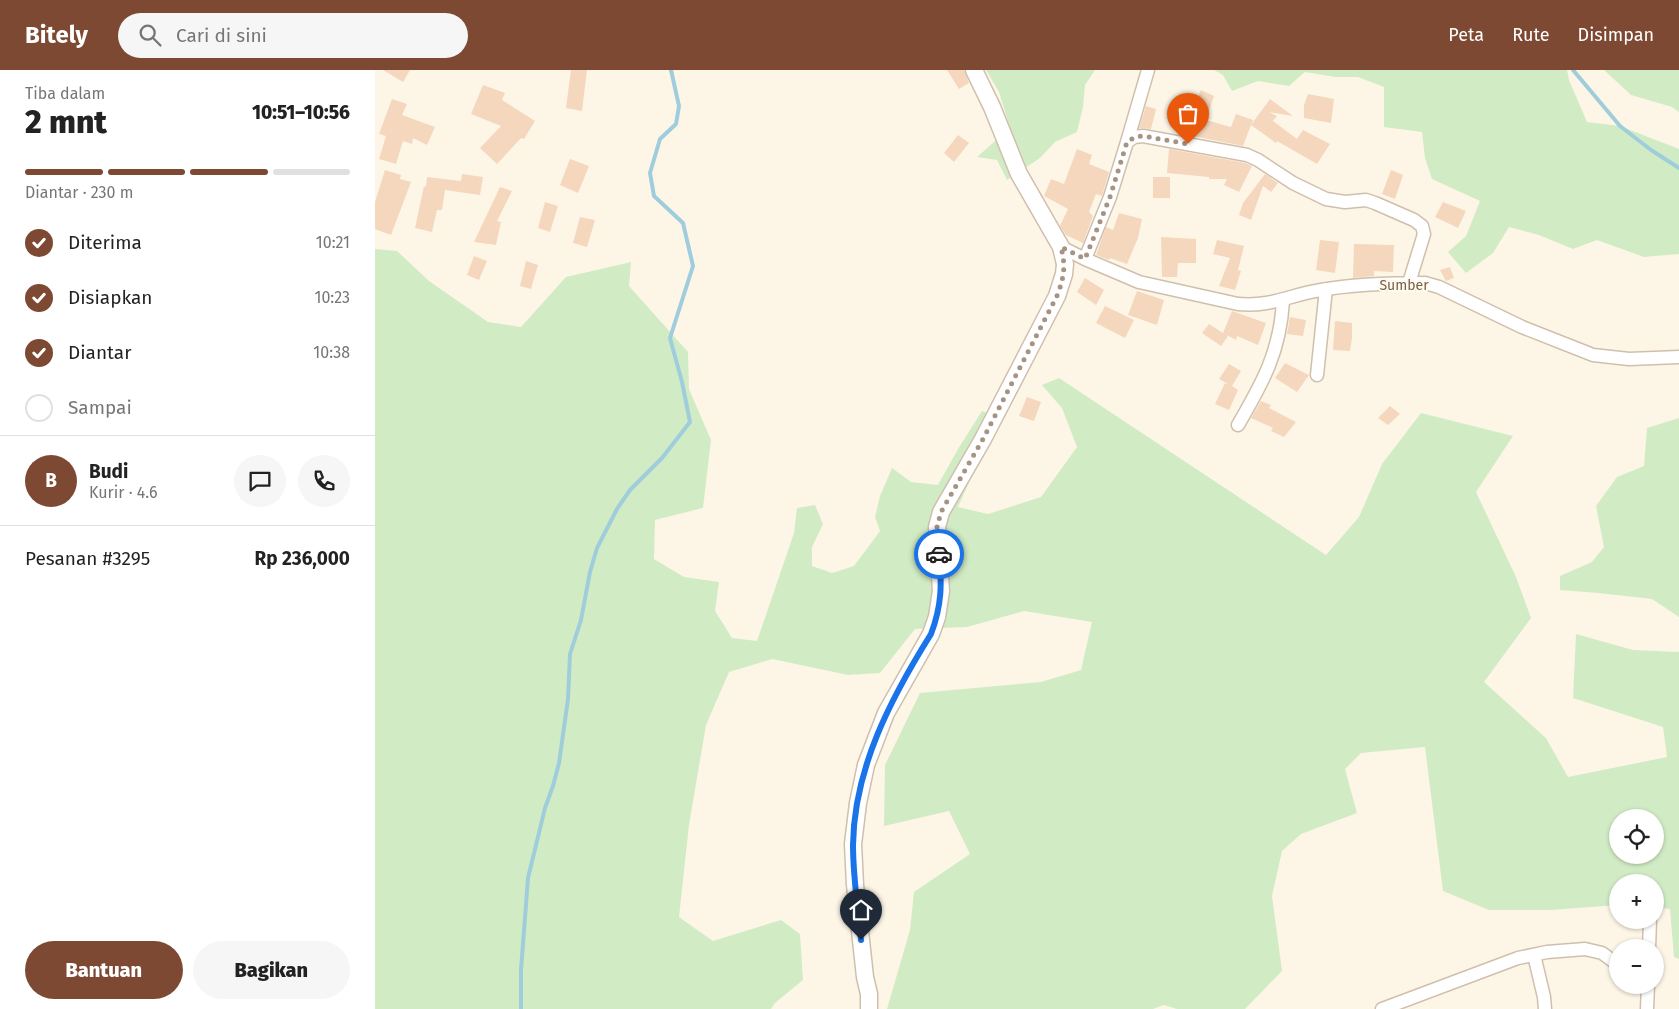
<!DOCTYPE html>
<html lang="id">
<head>
<meta charset="utf-8">
<style>
  body { margin:0; font-family:"Fira Sans",sans-serif; background:#f6f6f6; color:#222; height:100vh; display:flex; flex-direction:column; font-size:19px; white-space:nowrap }
  * { box-sizing:border-box; margin:0 }
  p { font-size:16px; color:#767676 }
  .icon { flex:none; width:28px; height:28px; fill:none; stroke:currentColor; stroke-width:2; stroke-linecap:round; stroke-linejoin:round }
  .map { position:relative; flex:1; overflow:hidden }
  .panel { display:flex; flex-direction:column; background:#fff; width:375px }
  .panel>* { flex:none }
  .tools { position:absolute; left:1234px; top:739px; display:grid; gap:10px }
  .tools a { display:grid; place-items:center; width:55px; height:55px; border-radius:50%; background:#fff; box-shadow:0 1px 4px #0004; font-size:25px }
  .pin { position:absolute; display:grid; place-items:center; width:42px; height:42px; color:#fff; margin:-51px -21px; border-radius:50% 50% 50% 0; rotate:-45deg; box-shadow:0 0 5px #0007 }
  .pin .icon { rotate:45deg }
  .courier { position:absolute; display:grid; place-items:center; width:50px; height:50px; margin:-25px; border:4px solid #1a73e8; border-radius:50%; background:#fff; color:#222; box-shadow:0 1px 6px #0007 }
  .summary em { font-style:normal; font-weight:800 }
  .summary div { display:flex; flex-direction:column-reverse }
  .summary { display:flex; align-items:center; justify-content:space-between; height:85px; padding:0 25px }
  h1 { font-size:32px; font-weight:800; line-height:38px }
  .bar { display:grid; grid-template-columns:repeat(4,1fr); gap:8px 5px; align-content:center; height:60px; padding:0 25px }
  .bar i { height:6px; border-radius:4px; background:#e0e0e0 }
  .bar .on { background:#7d4933 }
  .bar p { grid-column:span 4 }
  .line { display:flex; align-items:center; gap:12px; padding:0 25px; border-top:1px solid #e0e0e0 }
  .line div { flex:1 }
  .round { display:grid; place-items:center; flex:none; width:52px; height:52px; border-radius:26px; background:#f6f6f6 }
  ol { padding:0 25px; list-style:none }
  li { display:flex; align-items:center; gap:15px; height:55px }
  li p { margin-inline-start:auto }
  li .icon { padding:5px; border-radius:50%; background:#7d4933; color:#fff; stroke-width:4 }
  li:last-child { color:#767676 }
  li i { width:28px; height:28px; border:2px solid #e0e0e0; border-radius:50% }
  .cta { display:flex; gap:10px; margin-top:auto; padding:10px 25px }
  .cta a { flex:1; height:58px; border-radius:30px; background:#7d4933; color:#fff; font-size:20px; font-weight:800; line-height:58px; text-align:center }
  .cta a+a { background:#f6f6f6; color:#222 }
  header { display:flex; align-items:center; gap:30px; box-sizing:border-box; height:70px; padding:0 25px; background:#7d4933; color:#fff }
  header strong { font-size:24px }
  nav { display:flex; gap:28px; margin-inline-start:auto; font-size:18px }
  .search { width:350px; height:45px; background:#f6f6f6; display:flex; align-items:center; gap:12px; box-sizing:border-box; padding:0 18px; border-radius:28px; color:#767676; font-size:19px }
  main { display:flex; flex:1; min-height:0 }
  .map>svg:first-child { display:block }
</style>
</head>
<body>
<header>
<strong>Bitely</strong>
<div class="search"><svg class="icon" aria-label="search" viewBox="0 0 24 24"><circle cx="10" cy="10" r="6"/><path d="M15 15l6 6"/></svg>Cari di sini</div>
<nav><a>Peta</a><a>Rute</a><a>Disimpan</a></nav>
</header>
<main>
<section class="panel">
<div class="summary"><div><h1>2 mnt</h1><p>Tiba dalam</p></div><em>10:51–10:56</em></div>
<div class="bar"><i class="on"></i><i class="on"></i><i class="on"></i><i></i><p>Diantar · 230 m</p></div>
<ol>
<li><svg class="icon" aria-label="check" viewBox="0 0 24 24"><path d="M5 12l5 5 9-10"/></svg>Diterima<p>10:21</p></li>
<li><svg class="icon" aria-label="check" viewBox="0 0 24 24"><path d="M5 12l5 5 9-10"/></svg>Disiapkan<p>10:23</p></li>
<li><svg class="icon" aria-label="check" viewBox="0 0 24 24"><path d="M5 12l5 5 9-10"/></svg>Diantar<p>10:38</p></li>
<li><i></i>Sampai</li>
</ol>
<div class="line" style="height:90px"><b class="round" style="background:#7d4933;color:#fff">B</b><div><b>Budi</b><p>Kurir · 4.6</p></div><a class="round"><svg class="icon" aria-label="chat" viewBox="0 0 24 24"><path d="M4 5h16v11H9l-5 4z"/></svg></a><a class="round"><svg class="icon" aria-label="phone" viewBox="0 0 24 24"><path d="M5 4h4l2 5-3 2q2 4 5 5l2-3 5 2v4C11 20 4 13 5 4z"/></svg></a></div>
<div class="line" style="height:65px"><div>Pesanan #3295</div><b>Rp 236,000</b></div>
<div class="cta"><a>Bantuan</a><a>Bagikan</a></div>
</section>
<div class="map">
<svg width="1304" height="939" viewBox="0 0 1304 939">
  <rect width="100%" height="100%" fill="#fdf6e7"/>
  <path fill="#d1ecc4" fill-rule="evenodd" d="M 611,0 L 720,0 L 710,15 L 708,37 L 702,62 L 680,72 L 665,88 L 632,110 L 622,90 L 602,87 L 635,58 L 624,22 Z
    M 839,0 L 1192,0 L 1194,10 L 1212,52 L 1245,56 L 1304,79 L 1304,184 L 1269,187 L 1222,170 L 1198,179 L 1164,165 L 1134,157 L 1118,183 L 1091,203 L 1073,182 L 1091,166 L 1105,131 L 1057,109 L 1050,88 L 1047,62 L 1009,57 L 1009,17 L 983,7 L 960,7 L 930,2 L 914,16 L 883,11 L 857,21 L 848,5 Z
    M 1229,0 L 1304,0 L 1304,42 L 1297,37 L 1256,25 Z
    M 0,179 L 22,181 L 54,211 L 113,252 L 146,257 L 191,207 L 256,192 L 254,216 L 313,282 L 314,319 L 336,370 L 328,438 L 280,450 L 279,489 L 309,507 L 344,512 L 340,541 L 357,568 L 382,571 L 419,463 L 422,438 L 440,435 L 448,454 L 437,477 L 437,496 L 457,503 L 479,496 L 505,461 L 500,447 L 505,426 L 517,398 L 536,412 L 563,415 L 583,379 L 607,341 L 626,348 L 595,410 L 583,437 L 613,444 L 666,427 L 702,377 L 687,338 L 667,315 L 684,308 L 951,485 L 984,447 L 1007,394 L 1046,343 L 1138,366 L 1101,422 L 1141,507 L 1156,548 L 1109,612 L 1171,668 L 1193,707 L 1292,687 L 1288,657 L 1198,628 L 1201,564 L 1258,580 L 1304,582 L 1304,889 L 1299,887 L 1295,839 L 1280,837 L 1280,812 L 1242,812 L 1242,835 L 1176,840 L 1114,840 L 1068,821 L 1050,677 L 986,683 L 970,699 L 982,743 L 926,764 L 907,781 L 897,826 L 907,901 L 870,939 L 802,939 L 789,935 L 778,939 L 512,939 L 535,860 L 539,822 L 595,784 L 574,741 L 509,756 L 510,695 L 545,623 L 666,612 L 706,600 L 717,552 L 649,541 L 592,557 L 540,559 L 505,603 L 473,605 L 397,589 L 354,602 L 331,655 L 314,755 L 304,847 L 338,871 L 406,850 L 425,864 L 428,910 L 400,933 L 396,939 L 0,939 ZM 1242,748 L 1280,748 L 1280,785 L 1242,785 Z
    M 1304,348 L 1304,547 L 1277,529 L 1223,523 L 1185,520 L 1185,506 L 1217,492 L 1229,477 L 1221,436 L 1242,407 L 1269,396 L 1272,358 Z"/>
  <g fill="none" stroke-linecap="round" stroke-linejoin="round">
    <path stroke="#a0cddb" stroke-width="4" d="M 1198,0 L 1245,56 L 1276,80 L 1304,98
      M 146,939 L 146,900 L 153,808 L 170,738 L 178,716 L 184,693 L 193,629 L 195,584 L 206,550 L 215,502 L 222,478 L 242,439 L 255,420 L 287,388 L 315,352 L 307,312 L 295,268 L 318,196 L 308,153 L 279,126 L 275,103 L 285,69 L 301,54 L 304,36 L 296,0"/>
  </g>
  <path fill="#f4d7bd" d="M 8,0 L 35,0 L 28,12 Z
    M 196,0 L 212,0 L 207,41 L 191,38 Z
    M 572,0 L 589,0 L 594,13 L 584,19 Z
    M 108,15 L 130,23 L 127,30 L 160,51 L 149,69 L 146,68 L 122,94 L 105,78 L 126,56 L 96,44 Z
    M 826,20 L 839,26 L 831,50 L 856,57 L 861,44 L 878,50 L 868,76 L 808,64 L 813,46 Z
    M 933,24 L 959,29 L 956,53 L 929,48 L 929,35 Z
    M 17,29 L 32,34 L 27,45 L 60,57 L 52,75 L 38,68 L 37,74 L 28,71 L 21,94 L 4,89 L 11,66 L 4,64 Z
    M 895,29 L 918,46 L 894,42 L 902,46 L 898,51 L 922,69 L 928,60 L 955,74 L 942,94 L 902,71 L 901,73 L 876,55 Z
    M 771,36 L 781,39 L 776,59 L 764,58 Z
    M 583,65 L 594,73 L 579,92 L 569,83 Z
    M 702,79 L 717,85 L 714,94 L 734,102 L 727,126 L 721,124 L 714,142 L 718,146 L 708,173 L 691,165 L 685,156 L 693,139 L 669,126 L 676,109 L 689,114 Z
    M 794,79 L 870,93 L 877,96 L 864,122 L 849,115 L 852,109 L 834,109 L 834,107 L 792,103 Z
    M 195,89 L 214,96 L 203,123 L 185,115 Z
    M 10,100 L 26,105 L 25,109 L 36,112 L 16,165 L 0,159 L 0,132 Z
    M 1016,100 L 1028,105 L 1020,129 L 1007,124 Z
    M 87,104 L 108,107 L 105,125 L 70,120 L 67,140 L 62,140 L 57,162 L 40,158 L 49,116 L 51,117 L 52,107 L 86,111 Z
    M 890,104 L 903,113 L 896,122 L 888,116 L 876,150 L 864,145 L 868,133 Z
    M 778,107 L 795,107 L 795,128 L 778,128 Z
    M 125,117 L 137,121 L 122,151 L 126,152 L 121,175 L 99,172 Z
    M 170,132 L 183,136 L 175,162 L 163,158 Z
    M 1068,132 L 1091,141 L 1083,158 L 1060,147 Z
    M 744,143 L 767,149 L 763,168 L 752,194 L 735,188 L 734,190 L 721,185 L 731,157 L 738,160 Z
    M 205,147 L 220,150 L 212,177 L 198,173 Z
    M 786,167 L 821,169 L 821,193 L 803,193 L 802,207 L 787,207 Z
    M 842,170 L 869,176 L 863,200 L 866,201 L 860,220 L 844,216 L 855,188 L 838,184 Z
    M 945,170 L 964,172 L 960,203 L 941,200 Z
    M 979,174 L 1019,175 L 1018,202 L 999,201 L 999,206 L 978,208 Z
    M 99,186 L 112,191 L 104,210 L 92,205 Z
    M 151,191 L 163,195 L 156,219 L 145,216 Z
    M 1075,197 L 1079,208 L 1071,211 L 1065,200 Z
    M 710,208 L 729,220 L 721,235 L 702,222 Z
    M 762,221 L 789,230 L 782,255 L 753,245 Z
    M 730,236 L 759,250 L 750,268 L 721,253 Z
    M 857,241 L 891,253 L 883,275 L 862,266 L 861,270 L 848,263 L 853,266 L 846,276 L 827,263 L 834,254 L 848,263 Z
    M 915,247 L 931,250 L 928,266 L 912,264 Z
    M 960,251 L 977,253 L 977,268 L 975,281 L 958,280 Z
    M 910,293 L 934,305 L 922,322 L 900,308 Z
    M 854,294 L 866,301 L 857,316 L 863,320 L 854,340 L 840,334 L 850,313 L 855,315 L 844,309 Z
    M 652,327 L 666,332 L 659,351 L 644,346 Z
    M 886,331 L 896,335 L 894,338 L 921,352 L 909,367 L 896,361 L 898,358 L 876,348 Z
    M 1015,336 L 1025,344 L 1013,355 L 1003,348 Z"/>
  <g fill="none" stroke-linecap="round" stroke-linejoin="round">
    <defs>
      <path id="minor" d="M 752,72 L 773,0
        M 686,177 L 710,189 L 764,212 L 863,234 C 897,237 914,225 946,220 C 979,214 1016,213 1050,213 L 1064,217 L 1147,257 L 1218,285 L 1254,289 L 1304,287
        M 710,189 L 735,127 L 752,72 L 759,67 L 768,66 L 872,85 L 883,90 L 918,113 L 951,129 L 970,132 L 991,130 L 1000,133 L 1039,150 L 1047,156 L 1049,164 L 1034,213
        M 942,305 L 951,219
        M 863,355 C 888,312 905,282 908,231
        M 1274,878 L 1275,850
        M 1159,885 L 1169,927 L 1170,939
        M 1007,939 L 1143,888 L 1172,882 L 1210,879 L 1227,883 L 1242,894
        M 1272,939 L 1273,915"/>
      <path id="tertiary" d="M 494,939 L 494,924 L 490,907 L 480,815 L 478,774 L 483,733 L 491,695 L 511,643 L 556,564 L 562,547 L 566,521 L 562,457 L 566,442 L 608,369 L 682,226 L 689,204 L 690,194 L 686,177 L 644,104 L 617,37 L 599,0"/>
    </defs>
    <use href="#minor" stroke="#d0bfac" stroke-width="15"/>
    <use href="#tertiary" stroke="#d0bfac" stroke-width="19"/>
    <use href="#minor" stroke="#fff" stroke-width="12"/>
    <use href="#tertiary" stroke="#fff" stroke-width="16"/>
  </g>
  <g fill="none" stroke-linecap="round" stroke-linejoin="round">
    <path stroke="#a79381" stroke-width="5" stroke-dasharray="0 9" d="M 564,484 L 562,457 L 566,442 L 608,369 L 682,226 C 689,207 691,197 686,177 L 710,189 L 735,127 L 752,72 L 760,67 L 768,66 L 813,74"/>
    <path stroke="#1a73e8" stroke-width="6" d="M 486,870 C 483,839 478,807 478,775 C 479,698 516,628 556,564 C 567,535 567,514 564,484"/>
  </g>
  <g text-anchor="middle" stroke-width="4" stroke-linejoin="round" paint-order="stroke">
    <g font-size="14" fill="#795e4a" stroke="#fffaee">
      <text x="1029" y="220">Sumber</text>
    </g>
  </g>
</svg>
<div class="tools">
<a><svg class="icon" aria-label="locate" viewBox="0 0 24 24"><circle cx="12" cy="12" r="6"/><path d="M12 2v4M12 18v4M2 12h4M18 12h4"/></svg></a>
<a>+</a>
<a>−</a>
</div>
<div class="pin" style="left:813px;top:74px;background:#ea580c"><svg class="icon" aria-label="bag" viewBox="0 0 24 24"><path d="M5 8h14l-1 12H6zM9 8a3 3 0 0 1 6 0"/></svg></div>
<div class="pin" style="left:486px;top:870px;background:#1f2937"><svg class="icon" aria-label="home" viewBox="0 0 24 24"><path d="M3 11l9-7 9 7M6 9v11h12V9"/></svg></div>
<div class="courier" style="left:564px;top:484px"><svg class="icon" aria-label="car" viewBox="0 0 24 24"><path d="M5 17H2v-5l4-1 3-4h7l3 4 3 1v5h-3M9 17h6M6 11h13"/><circle cx="7" cy="17" r="2"/><circle cx="17" cy="17" r="2"/></svg></div>
</div>
</main>
</body>
</html>
